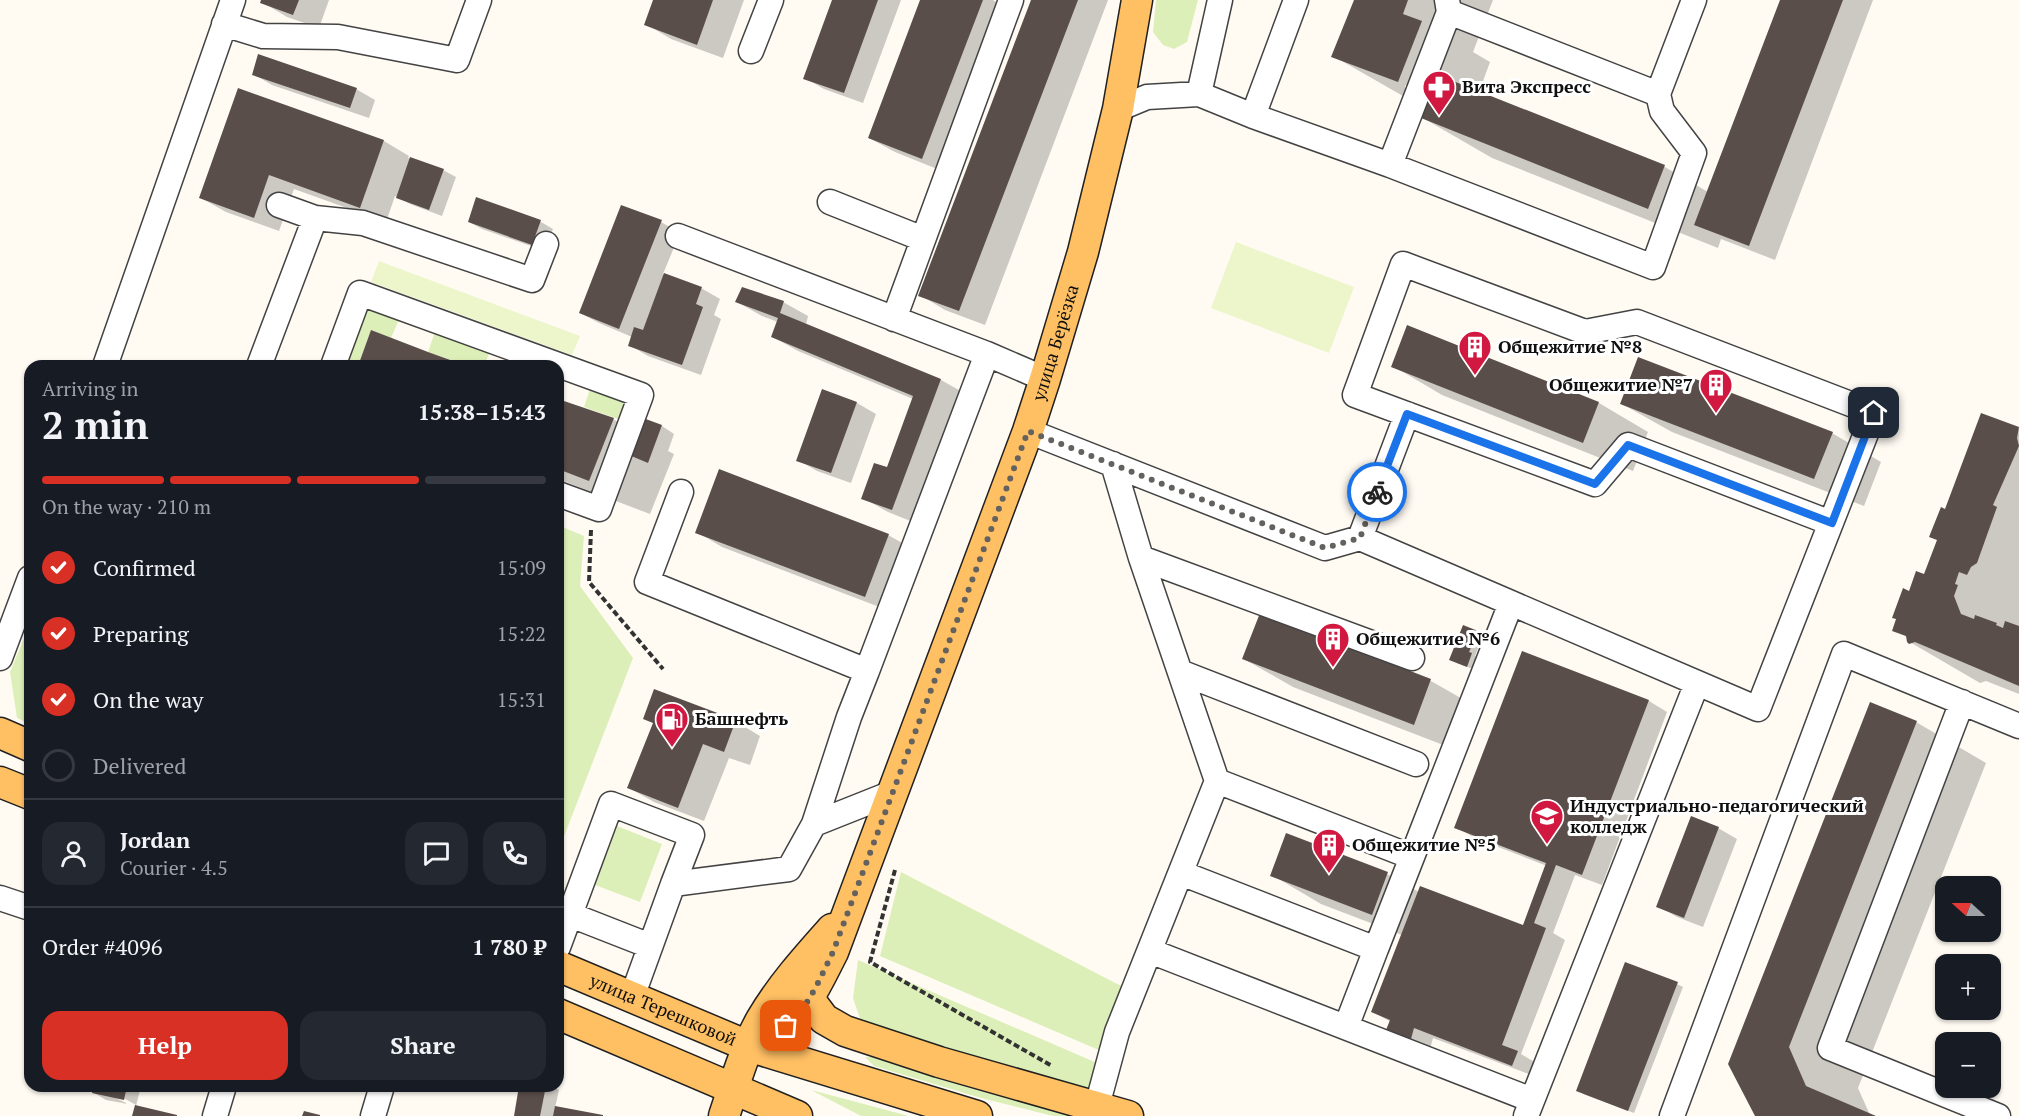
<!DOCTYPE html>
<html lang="en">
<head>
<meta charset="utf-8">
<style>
  body { margin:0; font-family:"PT Serif",serif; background:#242831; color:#f1f3f6; height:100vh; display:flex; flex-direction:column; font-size:22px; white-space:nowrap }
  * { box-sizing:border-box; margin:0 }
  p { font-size:20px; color:#9ea1a6 }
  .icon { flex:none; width:33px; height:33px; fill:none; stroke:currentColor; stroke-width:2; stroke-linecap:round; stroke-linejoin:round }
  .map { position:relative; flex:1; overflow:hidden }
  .panel { position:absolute; left:24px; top:360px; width:540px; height:732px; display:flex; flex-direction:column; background:#171b24; border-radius:18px; box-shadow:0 2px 4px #0004 }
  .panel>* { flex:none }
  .needle { width:39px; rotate:291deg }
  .buttons { position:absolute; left:1935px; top:876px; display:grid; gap:12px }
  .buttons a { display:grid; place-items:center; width:66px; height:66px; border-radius:12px; background:#171b24; box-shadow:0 2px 4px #0004; font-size:30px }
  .pin { position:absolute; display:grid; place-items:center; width:51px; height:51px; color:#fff; margin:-26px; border-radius:12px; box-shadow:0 3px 9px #0006 }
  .courier { position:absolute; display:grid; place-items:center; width:60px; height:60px; margin:-30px; border:4px solid #1a73e8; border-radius:50%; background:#fff; color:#222; box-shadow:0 2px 8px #0007 }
  .headline em { font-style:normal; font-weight:600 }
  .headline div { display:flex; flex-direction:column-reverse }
  .headline { display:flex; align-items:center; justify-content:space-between; height:102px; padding:0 18px }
  h1 { font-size:39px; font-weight:600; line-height:45px }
  .bar { display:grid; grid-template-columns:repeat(4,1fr); gap:9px 6px; align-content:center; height:72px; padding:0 18px }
  .bar i { height:8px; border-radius:4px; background:#363941 }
  .bar .on { background:#d93025 }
  .bar p { grid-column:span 4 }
  .line { display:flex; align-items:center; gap:15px; padding:0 18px; border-top:2px solid #363941 }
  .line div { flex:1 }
  .round { display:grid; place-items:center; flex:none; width:63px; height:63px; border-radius:18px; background:#242831 }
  ol { padding:0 18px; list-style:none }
  li { display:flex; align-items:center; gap:18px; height:66px }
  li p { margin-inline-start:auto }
  li .icon { padding:6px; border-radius:50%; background:#d93025; color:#fff; stroke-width:4 }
  li:last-child { color:#9ea1a6 }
  li i { width:33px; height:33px; border:3px solid #363941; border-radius:50% }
  .button { display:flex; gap:12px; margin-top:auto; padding:12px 18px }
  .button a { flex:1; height:69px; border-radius:18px; background:#d93025; color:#fff; font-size:24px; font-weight:600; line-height:69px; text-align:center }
  .button a+a { background:#242831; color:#f1f3f6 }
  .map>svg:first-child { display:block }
</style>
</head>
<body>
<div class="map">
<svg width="2019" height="1116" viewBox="0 0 2019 1116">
  <rect width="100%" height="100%" fill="#fffbf3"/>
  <path fill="#ddefb8" d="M 1156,0 L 1198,0 L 1187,42 L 1174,49 L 1163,45 L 1153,32 Z
    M 367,303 L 401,315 L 391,338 L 371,330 L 358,366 L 344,366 Z
    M 436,329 L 491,349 L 484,366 L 468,366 L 428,352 Z
    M 591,386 L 628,400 L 621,420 L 584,407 Z
    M 558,525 L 584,536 L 580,586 L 633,658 L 558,852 Z
    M 27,631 L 30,633 L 30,724 L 17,718 L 10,672 Z
    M 617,826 L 662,844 L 640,902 L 595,885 Z
    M 901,872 L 1125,988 L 1101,1051 L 880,956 Z
    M 858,960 L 1104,1066 L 1089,1090 L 889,1036 L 860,1019 L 853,998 Z
    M 865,1057 L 879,1057 L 1102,1116 L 1053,1116 L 981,1098 L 874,1066 Z
    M 811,1090 L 909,1116 L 861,1116 Z"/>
  <path fill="#edf5cb" d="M 1236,242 L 1354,287 L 1329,353 L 1211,308 Z
    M 379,261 L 580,336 L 572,355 L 371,282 Z"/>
  <path fill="#0003" fill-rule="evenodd" d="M 263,0 L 329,0 L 319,28 L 287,17 L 262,2 Z
    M 654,0 L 744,0 L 723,58 L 671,39 L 646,24 Z
    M 834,0 L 901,0 L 863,103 L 824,89 L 805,78 Z
    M 922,0 L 993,0 L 1009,10 L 947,173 L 895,152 L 869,138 Z
    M 1033,0 L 1108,0 L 985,325 L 945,310 L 920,295 Z
    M 1355,0 L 1493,0 L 1473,52 L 1490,62 L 1479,92 L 1665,167 L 1708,192 L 1781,0 L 1873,0 L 1775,260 L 1721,239 L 1718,248 L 1492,158 L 1423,118 L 1427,106 L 1403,96 L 1333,56 ZM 1405,85 L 1435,102 L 1434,105 L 1405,88 Z
    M 253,74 L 356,89 L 375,100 L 369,118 L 272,85 Z
    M 239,90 L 384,141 L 409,156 L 408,158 L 443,170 L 456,177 L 442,216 L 410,204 L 395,196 L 386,222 L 294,189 L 279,231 L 226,212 L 201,198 Z
    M 477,199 L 541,222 L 553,229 L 545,251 L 482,229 L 469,222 Z
    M 661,222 L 680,233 L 663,274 L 701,288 L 720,299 L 714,315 L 721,319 L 701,375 L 648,356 L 629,345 L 632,337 L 599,323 L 580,313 Z
    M 737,302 L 783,302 L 808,316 L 806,325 L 941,380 L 966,394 L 918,524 L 888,512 L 863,498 L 888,469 L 913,399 L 798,351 L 773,337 L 778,322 L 762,316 Z
    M 1408,327 L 1599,403 L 1648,432 L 1633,471 L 1442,395 L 1393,366 Z
    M 823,391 L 857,403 L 876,414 L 851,483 L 817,471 L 798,460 Z
    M 558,399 L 613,419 L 639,434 L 644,420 L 662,426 L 674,434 L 668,451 L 674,454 L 650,514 L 558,479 Z
    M 1622,404 L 1832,433 L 1881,462 L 1864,506 L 1672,432 Z
    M 1982,415 L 2019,429 L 2019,694 L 1986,681 L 1980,683 L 1908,641 L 1907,637 L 1894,630 L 1910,593 L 1925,576 L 1938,541 L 1946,511 Z
    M 697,532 L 888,535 L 913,549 L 890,611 L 722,547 Z
    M 1261,615 L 1431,681 L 1480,709 L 1464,753 L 1293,687 L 1244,659 Z
    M 1477,632 L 1483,635 L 1475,656 L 1478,658 L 1473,669 L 1457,663 Z
    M 1522,653 L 1649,701 L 1667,712 L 1602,885 L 1575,875 L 1553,933 L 1565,940 L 1521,1054 L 1536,1063 L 1531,1075 L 1433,1038 L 1430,1049 L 1407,1040 L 1388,1029 L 1391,1022 L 1373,1012 L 1402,935 L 1321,904 L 1272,875 L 1287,835 L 1387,874 L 1419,892 L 1524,927 L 1547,866 L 1475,838 L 1456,827 Z
    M 1871,704 L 1916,722 L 1986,763 L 1858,1088 L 1870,1115 L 1872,1116 L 1756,1116 Z
    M 735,721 L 760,736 L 750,765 L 729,758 L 704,821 L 654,802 L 629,788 Z
    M 1718,828 L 1737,839 L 1703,927 L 1677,917 L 1658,906 Z
    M 1677,984 L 1683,987 L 1634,1113 L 1583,1094 Z
    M 95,1086 L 141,1086 L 136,1106 L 173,1116 L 133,1116 L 136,1105 L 118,1095 L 116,1098 L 128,1104 L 106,1100 L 94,1093 Z
    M 521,1086 L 552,1086 L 559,1090 L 555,1108 L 601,1116 L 515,1116 Z"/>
  <path fill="#5a4e4b" d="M 261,0 L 299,0 L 293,15 L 260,3 Z
    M 653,0 L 713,0 L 697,45 L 644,25 Z
    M 832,0 L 878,0 L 844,93 L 803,79 Z
    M 920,0 L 983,0 L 922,159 L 868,138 Z
    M 1031,0 L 1078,0 L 959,311 L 918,296 Z
    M 1354,0 L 1408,0 L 1403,14 L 1422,21 L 1398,82 L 1331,57 Z
    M 1780,0 L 1843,0 L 1749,246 L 1694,225 Z
    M 258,54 L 357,88 L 350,108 L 252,75 Z
    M 1438,75 L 1665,165 L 1648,209 L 1421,118 Z
    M 238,88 L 384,140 L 360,208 L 269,175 L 254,218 L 199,198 Z
    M 410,157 L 444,169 L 429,210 L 396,198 Z
    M 476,197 L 541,220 L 532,245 L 468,222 Z
    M 621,205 L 662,220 L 619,329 L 579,313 Z
    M 664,273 L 702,287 L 696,304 L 703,307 L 682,365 L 628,346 L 634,327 L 643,330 Z
    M 742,287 L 784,301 L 780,313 L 941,379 L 892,510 L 861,499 L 874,463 L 887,467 L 913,396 L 771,337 L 778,318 L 735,302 Z
    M 1407,325 L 1599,402 L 1583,443 L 1391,367 Z
    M 371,330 L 428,352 L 467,366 L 358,366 Z
    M 1638,357 L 1833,432 L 1814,479 L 1620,404 Z
    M 822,389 L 857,402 L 831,473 L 796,461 Z
    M 558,399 L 614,418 L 589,481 L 558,469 Z
    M 1981,413 L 2019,427 L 2017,438 L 2019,446 L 1993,505 L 1997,507 L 1977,563 L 1971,567 L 1967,575 L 1959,572 L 1955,584 L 1958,585 L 1954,596 L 1961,614 L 1974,619 L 1975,615 L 1997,623 L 1996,625 L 2003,628 L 2005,621 L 2019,626 L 2019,686 L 1915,642 L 1909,644 L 1907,642 L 1906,636 L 1892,631 L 1896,619 L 1892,618 L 1903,588 L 1909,591 L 1916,571 L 1924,574 L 1937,540 L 1929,537 L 1941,507 L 1945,509 Z
    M 643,418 L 662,425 L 648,463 L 629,455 Z
    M 719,469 L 889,534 L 865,597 L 695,533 Z
    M 1260,613 L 1431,679 L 1414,725 L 1242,659 Z
    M 1463,625 L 1478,631 L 1469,652 L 1472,653 L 1467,667 L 1449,660 Z
    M 1522,651 L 1649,700 L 1582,875 L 1556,865 L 1534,923 L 1546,928 L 1502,1045 L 1518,1051 L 1512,1066 L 1414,1028 L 1411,1039 L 1386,1030 L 1390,1020 L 1371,1012 L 1420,886 L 1523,925 L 1546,863 L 1454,828 Z
    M 654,689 L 736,720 L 724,752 L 703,744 L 678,808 L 627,788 L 653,723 L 643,719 Z
    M 1870,702 L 1917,721 L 1789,1047 L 1806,1086 L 1876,1116 L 1755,1116 L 1728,1064 Z
    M 1691,816 L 1719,827 L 1684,918 L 1656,907 Z
    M 1286,833 L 1388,872 L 1372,915 L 1270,876 Z
    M 1625,962 L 1678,982 L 1628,1111 L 1576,1091 Z
    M 94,1086 L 127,1086 L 124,1100 L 92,1093 Z
    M 519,1086 L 546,1086 L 540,1116 L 514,1116 Z
    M 135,1105 L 177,1115 L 177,1116 L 132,1116 Z
    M 555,1106 L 603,1115 L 603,1116 L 553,1116 Z
    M 304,1111 L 320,1115 L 320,1116 L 302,1116 Z"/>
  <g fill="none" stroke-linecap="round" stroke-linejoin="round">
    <defs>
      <path id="minor" d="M 1449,12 L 1658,94
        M 224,24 L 263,36 L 338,37 L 457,60 L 479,0
        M 751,51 L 771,0
        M 1199,94 L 1253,116 L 1390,165 L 1653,267 L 1694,153 L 1662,111 L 1658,94 L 1694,0
        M 1118,109 L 1147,97 L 1199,94 L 1220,0
        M 1253,116 L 1296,0
        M 1390,165 L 1449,12 L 1447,0
        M 830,202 L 923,239
        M 279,205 L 315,218
        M 678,236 L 987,354 L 1045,379
        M 894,319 L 1011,0
        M 105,366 L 233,0
        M 259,366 L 315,218 L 363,223 L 532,280 L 546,244
        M 333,366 L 360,293 L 641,395 L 599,509 L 558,494
        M 1028,431 L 1325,548 L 1360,538 L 1511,603
        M 681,492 L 647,582 L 867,671 L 987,354
        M 1360,538 L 1407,414
        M 1141,558 L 1412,658
        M 0,658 L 30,578
        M 1180,672 L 1416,764
        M 1962,702 L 1830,1048 L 1998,1116
        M 1217,781 L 1412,857 L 1511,603 L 1758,709 L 1874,413 L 1637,322 L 1585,332 L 1403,264 L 1355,395 L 1595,484 L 1628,445 L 1831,523
        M 814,824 L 892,793
        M 1181,873 L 1376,949 L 1412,857
        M 0,898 L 30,908
        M 558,910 L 650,946
        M 558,947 L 611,804 L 692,835 L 673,884 L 789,869 L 814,824 L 849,717 L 867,671
        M 1150,951 L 1532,1100
        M 632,997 L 673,884
        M 1346,1027 L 1376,949
        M 1097,1106 L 1117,1032 L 1217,781 L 1141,558 L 1113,464
        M 215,1116 L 224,1086
        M 373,1116 L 382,1086
        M 1526,1116 L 1697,683
        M 1672,1116 L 1844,654 L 2019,726"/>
      <g id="major">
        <path d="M 0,733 L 30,746"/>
        <path d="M 0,782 L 30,794"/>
        <path id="s1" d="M 558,966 L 748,1046 L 977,1116"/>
        <path d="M 809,999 L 824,1019 L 845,1031 L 939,1062 L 1128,1116"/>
        <path d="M 558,1014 L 797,1116"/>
        <path id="s2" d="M 748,1046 C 758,1042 769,1038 778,1032 C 805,1012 818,981 833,952 L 1028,431 L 1045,379 L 1083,252 L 1118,109 L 1137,0"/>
        <path d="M 724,1116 C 735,1084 744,1050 761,1020 C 780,987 807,957 832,929"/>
      </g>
    </defs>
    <use href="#minor" stroke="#434343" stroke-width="27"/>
    <use href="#major" stroke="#212121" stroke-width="33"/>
    <path stroke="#323232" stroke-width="4" stroke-dasharray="6 3" stroke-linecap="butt" d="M 591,530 L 589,582 L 663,669
      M 895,870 L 870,962 L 1052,1066"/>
    <use href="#minor" stroke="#fff" stroke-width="24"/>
    <use href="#major" stroke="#ffbf63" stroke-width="30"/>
  </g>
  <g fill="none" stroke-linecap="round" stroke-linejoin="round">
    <path stroke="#64625f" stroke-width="6" stroke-dasharray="0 10.8" d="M 786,1026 C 809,1007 820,978 833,952 L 1028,431 L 1325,548 L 1360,538 L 1377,492"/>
    <path stroke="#1a73e8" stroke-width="8" d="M 1377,492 L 1407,414 L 1595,484 L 1628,445 L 1832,523 L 1874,413"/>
  </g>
  <defs>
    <symbol id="pharmacy-pin" viewBox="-11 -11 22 30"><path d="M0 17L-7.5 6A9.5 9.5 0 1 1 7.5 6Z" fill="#d01840" stroke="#fff"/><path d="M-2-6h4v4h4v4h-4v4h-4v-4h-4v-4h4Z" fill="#fff"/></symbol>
    <symbol id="building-pin" viewBox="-11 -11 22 30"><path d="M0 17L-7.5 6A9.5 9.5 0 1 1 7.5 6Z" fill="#d01840" stroke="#fff"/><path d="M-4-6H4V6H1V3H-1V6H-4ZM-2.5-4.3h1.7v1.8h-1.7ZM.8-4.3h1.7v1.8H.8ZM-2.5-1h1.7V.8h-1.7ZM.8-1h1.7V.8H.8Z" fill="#fff"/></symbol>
    <symbol id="fuel-pin" viewBox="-11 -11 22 30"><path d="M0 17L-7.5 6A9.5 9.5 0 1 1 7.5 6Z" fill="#d01840" stroke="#fff"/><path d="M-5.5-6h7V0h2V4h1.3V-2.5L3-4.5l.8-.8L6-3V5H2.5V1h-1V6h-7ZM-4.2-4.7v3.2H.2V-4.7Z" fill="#fff"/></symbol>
    <symbol id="university-pin" viewBox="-11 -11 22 30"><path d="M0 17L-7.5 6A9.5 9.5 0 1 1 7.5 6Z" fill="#d01840" stroke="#fff"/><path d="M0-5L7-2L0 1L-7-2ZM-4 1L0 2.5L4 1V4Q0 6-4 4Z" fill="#fff"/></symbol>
  </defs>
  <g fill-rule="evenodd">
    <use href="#pharmacy-pin" x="1420" y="68" width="38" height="52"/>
    <use href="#building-pin" x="1456" y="328" width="38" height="52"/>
    <use href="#building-pin" x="1697" y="366" width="38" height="52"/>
    <use href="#building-pin" x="1314" y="620" width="38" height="52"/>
    <use href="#fuel-pin" x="653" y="700" width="38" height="52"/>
    <use href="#university-pin" x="1528" y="797" width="38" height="52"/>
    <use href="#building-pin" x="1310" y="826" width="38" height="52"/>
  </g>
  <g text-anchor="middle" stroke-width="6" stroke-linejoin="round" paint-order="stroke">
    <g font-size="18" font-weight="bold" fill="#101010" stroke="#fff" text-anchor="start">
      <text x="1462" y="93">Вита Экспресс</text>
      <text x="1498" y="353">Общежитие №8</text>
      <text x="1693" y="391" text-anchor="end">Общежитие №7</text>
      <text x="1356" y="645">Общежитие №6</text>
      <text x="695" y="725">Башнефть</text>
      <text x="1570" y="812">Индустриально-педагогический<tspan x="1570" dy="21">колледж</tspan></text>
      <text x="1352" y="851">Общежитие №5</text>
    </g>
    <g font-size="18" fill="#101010" stroke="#fff">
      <text dy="6" stroke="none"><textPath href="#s2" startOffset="780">улица Берёзка</textPath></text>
      <text dy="6" stroke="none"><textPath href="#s1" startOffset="114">улица Терешковой</textPath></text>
    </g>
  </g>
</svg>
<div class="buttons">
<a><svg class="needle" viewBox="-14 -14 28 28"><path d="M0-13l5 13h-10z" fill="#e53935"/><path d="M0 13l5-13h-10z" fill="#9ea1a6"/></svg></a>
<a>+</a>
<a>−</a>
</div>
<div class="pin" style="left:786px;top:1026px;background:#ea580c"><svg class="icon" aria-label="bag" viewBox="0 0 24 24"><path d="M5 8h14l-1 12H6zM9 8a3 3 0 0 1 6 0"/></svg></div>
<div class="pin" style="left:1874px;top:413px;background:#1f2937"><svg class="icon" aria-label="home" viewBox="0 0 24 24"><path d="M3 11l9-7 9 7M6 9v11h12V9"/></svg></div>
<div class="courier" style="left:1377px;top:492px"><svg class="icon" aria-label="bike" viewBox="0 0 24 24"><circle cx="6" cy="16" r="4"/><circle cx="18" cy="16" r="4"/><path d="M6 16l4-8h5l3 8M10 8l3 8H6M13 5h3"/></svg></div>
<section class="panel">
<div class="headline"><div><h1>2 min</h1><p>Arriving in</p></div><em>15:38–15:43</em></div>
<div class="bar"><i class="on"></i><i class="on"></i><i class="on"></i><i></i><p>On the way · 210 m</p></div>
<ol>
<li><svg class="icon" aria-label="check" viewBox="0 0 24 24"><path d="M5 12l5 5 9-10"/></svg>Confirmed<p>15:09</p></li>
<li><svg class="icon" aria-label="check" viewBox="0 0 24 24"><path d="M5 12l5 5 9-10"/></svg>Preparing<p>15:22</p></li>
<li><svg class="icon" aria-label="check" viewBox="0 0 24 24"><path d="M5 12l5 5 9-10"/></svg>On the way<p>15:31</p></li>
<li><i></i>Delivered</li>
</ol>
<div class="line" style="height:108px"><a class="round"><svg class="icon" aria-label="person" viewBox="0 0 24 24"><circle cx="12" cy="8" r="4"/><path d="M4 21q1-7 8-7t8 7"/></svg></a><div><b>Jordan</b><p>Courier · 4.5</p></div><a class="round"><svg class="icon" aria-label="chat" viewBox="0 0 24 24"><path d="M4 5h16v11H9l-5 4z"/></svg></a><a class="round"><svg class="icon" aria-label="phone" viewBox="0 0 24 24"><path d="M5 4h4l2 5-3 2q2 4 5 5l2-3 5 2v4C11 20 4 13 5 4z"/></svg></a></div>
<div class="line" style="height:78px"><div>Order #4096</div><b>1 780 ₽</b></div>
<div class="button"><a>Help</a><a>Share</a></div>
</section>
</div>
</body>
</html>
